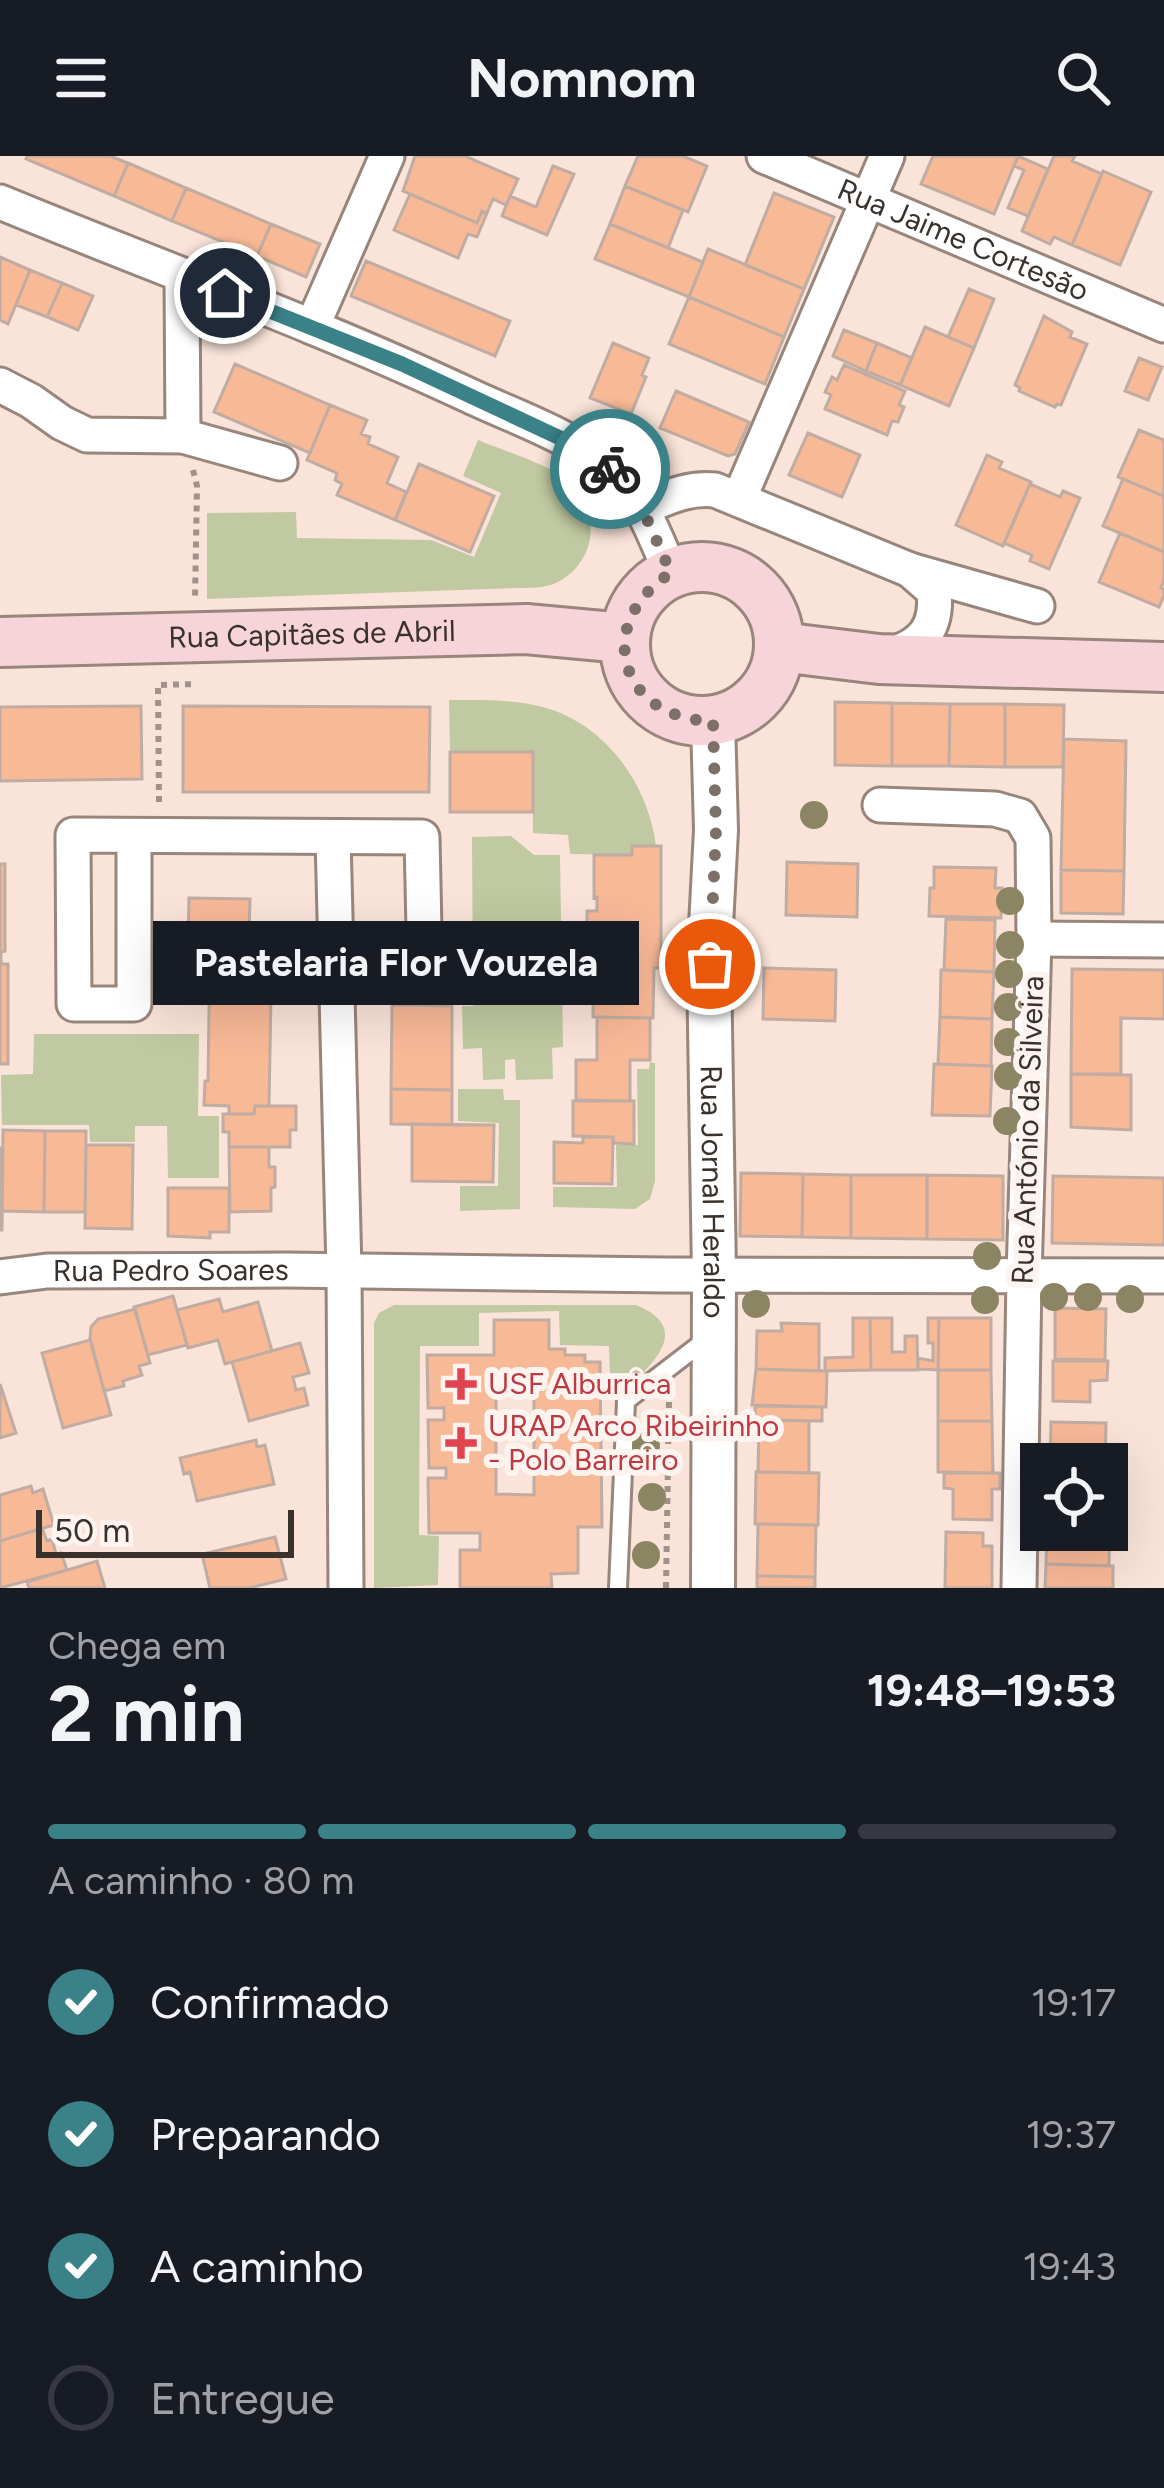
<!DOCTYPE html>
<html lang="pt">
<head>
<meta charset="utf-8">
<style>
  body { margin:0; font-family:Figtree,sans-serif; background:#242831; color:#f1f3f6; height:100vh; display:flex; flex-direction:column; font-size:45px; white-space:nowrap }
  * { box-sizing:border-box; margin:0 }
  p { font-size:39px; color:#9ea1a6 }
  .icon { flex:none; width:66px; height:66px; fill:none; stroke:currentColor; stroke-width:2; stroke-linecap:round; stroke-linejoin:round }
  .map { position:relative; height:1432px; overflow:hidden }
  .side { display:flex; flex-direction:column; background:#171b24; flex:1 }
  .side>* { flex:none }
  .controls { position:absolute; left:1020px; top:1287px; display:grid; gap:24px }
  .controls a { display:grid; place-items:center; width:108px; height:108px; border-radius:0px; background:#171b24; box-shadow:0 12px 48px #0002; font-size:60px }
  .scale { position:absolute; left:36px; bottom:30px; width:258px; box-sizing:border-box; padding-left:12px; border:6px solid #39312c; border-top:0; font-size:33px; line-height:42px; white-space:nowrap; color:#39312c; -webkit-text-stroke:9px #fdf4f0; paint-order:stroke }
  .pin { position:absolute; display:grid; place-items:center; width:102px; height:102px; color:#fff; margin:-51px; border:6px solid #fff; border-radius:50%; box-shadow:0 3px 12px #0007 }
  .courier { position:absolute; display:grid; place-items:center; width:120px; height:120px; margin:-60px; border:9px solid #3a8288; border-radius:50%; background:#fff; color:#222; box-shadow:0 3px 15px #0007 }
  .bubble { position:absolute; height:84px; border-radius:0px; background:#171b24; box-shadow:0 12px 48px #0002; font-size:39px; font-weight:700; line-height:84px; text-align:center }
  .headline em { font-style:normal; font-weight:700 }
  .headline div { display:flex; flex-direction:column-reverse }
  .headline { display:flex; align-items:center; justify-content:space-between; height:204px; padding:0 48px }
  h1 { font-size:78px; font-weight:700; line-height:90px }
  .bar { display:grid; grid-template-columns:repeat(4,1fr); gap:18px 12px; align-content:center; height:144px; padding:0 48px }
  .bar i { height:15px; border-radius:9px; background:#363941 }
  .bar .on { background:#3a8288 }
  .bar p { grid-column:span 4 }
  ol { padding:0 48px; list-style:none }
  li { display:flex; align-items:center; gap:36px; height:132px }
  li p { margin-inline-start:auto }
  li .icon { padding:12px; border-radius:50%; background:#3a8288; color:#fff; stroke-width:4 }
  li:last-child { color:#9ea1a6 }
  li i { width:66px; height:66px; border:6px solid #363941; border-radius:50% }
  header { display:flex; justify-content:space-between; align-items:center; height:156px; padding:0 48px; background:#171b24; font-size:54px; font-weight:700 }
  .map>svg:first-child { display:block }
</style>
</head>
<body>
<header><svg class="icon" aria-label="menu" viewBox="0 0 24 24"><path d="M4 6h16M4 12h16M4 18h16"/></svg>Nomnom<svg class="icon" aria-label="search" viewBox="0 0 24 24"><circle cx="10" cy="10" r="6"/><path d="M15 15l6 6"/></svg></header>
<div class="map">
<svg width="1164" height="1432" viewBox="0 0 1164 1432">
  <rect width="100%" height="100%" fill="#fae4d9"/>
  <path fill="#c0c9a1" d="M 478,284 C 502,294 554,310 571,327 C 600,353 597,402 563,423 C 550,432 534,432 518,432 L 207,443 L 207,357 L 296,356 L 297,382 L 431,384 L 474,401 L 501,337 L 463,320 Z
    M 449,544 C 477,544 506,543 534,549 C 601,562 648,625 656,690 L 632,690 L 632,699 L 570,698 L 568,679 L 533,677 L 532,596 L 450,596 Z
    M 511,680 L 534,699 L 560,699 L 563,891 L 552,892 L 553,923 L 516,924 L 515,903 L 505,904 L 505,923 L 483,924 L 482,892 L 463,893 L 462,850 L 473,850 L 472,681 Z
    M 34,878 L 199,878 L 198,960 L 219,960 L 219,1022 L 168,1022 L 167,970 L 135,970 L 135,986 L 90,986 L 89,969 L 2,969 L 1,919 L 33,918 Z
    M 650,906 L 655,907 L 655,1025 L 650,1043 L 635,1053 L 553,1051 L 553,1031 L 617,1031 L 616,989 L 638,989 L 637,913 L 649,913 Z
    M 458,933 L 503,933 L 504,944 L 520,944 L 520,1053 L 460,1055 L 460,1030 L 498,1030 L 499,967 L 458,965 Z
    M 394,1149 L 636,1149 C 685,1169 663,1197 636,1224 L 610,1224 L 609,1190 L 560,1189 L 559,1155 L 479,1157 L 479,1190 L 420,1190 L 419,1379 L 439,1380 L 438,1429 L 374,1432 L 374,1167 L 379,1157 Z"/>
  <path fill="#f8b997" stroke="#c0aca2" stroke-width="3" fill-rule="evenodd" d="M 27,0 L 110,0 L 128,7 L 114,40 L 26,3 Z
    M 415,0 L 465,0 L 518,23 L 506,49 L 493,43 L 487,57 L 482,55 L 477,67 L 403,35 Z
    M 638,0 L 683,0 L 707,10 L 688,56 L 625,30 Z
    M 933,0 L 1018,0 L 994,58 L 921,28 Z
    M 1018,0 L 1048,13 L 1028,60 L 1008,52 L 1024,14 L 1014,10 Z
    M 1054,0 L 1075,0 L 1072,5 L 1102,18 L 1072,89 L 1054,81 L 1050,88 L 1022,75 Z
    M 128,7 L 186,32 L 172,65 L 114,40 Z
    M 553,10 L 574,18 L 547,79 L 502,60 L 510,40 L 536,51 Z
    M 1103,15 L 1151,36 L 1120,109 L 1072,89 Z
    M 625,30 L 683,54 L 668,92 L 610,68 Z
    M 186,32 L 271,68 L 257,100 L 172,65 Z
    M 774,37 L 834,61 L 804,133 L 745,109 Z
    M 410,38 L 477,67 L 482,55 L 487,57 L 477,81 L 468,78 L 458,102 L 394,74 Z
    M 271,68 L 320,88 L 306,121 L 257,100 Z
    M 610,68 L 703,106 L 689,141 L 595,103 Z
    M 708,93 L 804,133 L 784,181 L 689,141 Z
    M 0,101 L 30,114 L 8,168 L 0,164 Z
    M 366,105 L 510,165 L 495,200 L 351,140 Z
    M 30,114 L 62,127 L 47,161 L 16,149 Z
    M 62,127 L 93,140 L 78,174 L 47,161 Z
    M 969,133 L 994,143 L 974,192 L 948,181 Z
    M 689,141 L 784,181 L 765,228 L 669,188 Z
    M 1044,160 L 1072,176 L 1070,181 L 1087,188 L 1061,249 L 1057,248 L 1055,251 L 1019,235 L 1020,232 L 1015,229 Z
    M 925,171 L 974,192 L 949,250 L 900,229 Z
    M 844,174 L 877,187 L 866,215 L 833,200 Z
    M 613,187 L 649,202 L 642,219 L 646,221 L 631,258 L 590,242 Z
    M 877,187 L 912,202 L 900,229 L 866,215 Z
    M 1139,202 L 1162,211 L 1148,244 L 1125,235 Z
    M 235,208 L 330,249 L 310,297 L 214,256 Z
    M 844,209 L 905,235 L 899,249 L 904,251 L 898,266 L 892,265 L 887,279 L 825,253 L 831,239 L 825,236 L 832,221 L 837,224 Z
    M 676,235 L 749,266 L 735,298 L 728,300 L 660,272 Z
    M 330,249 L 367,264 L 361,278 L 370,281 L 368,288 L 398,301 L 387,327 L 406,336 L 395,364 L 337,339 L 342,328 L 335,324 L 337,317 L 307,304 Z
    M 1139,274 L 1164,284 L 1164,340 L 1118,321 Z
    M 808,277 L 860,299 L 842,341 L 789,319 Z
    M 987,299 L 1002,306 L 999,312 L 1031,326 L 1003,390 L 956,369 Z
    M 419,308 L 494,340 L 470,396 L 395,364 Z
    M 1123,323 L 1164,340 L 1164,396 L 1103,370 Z
    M 1030,328 L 1060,341 L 1063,335 L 1080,342 L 1049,413 L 1030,405 L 1032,399 L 1004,387 Z
    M 1120,377 L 1164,396 L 1164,424 L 1161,432 L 1164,433 L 1164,439 L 1159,451 L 1099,426 Z
    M 835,546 L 892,547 L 892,610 L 835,609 Z
    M 892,547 L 950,548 L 949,610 L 892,610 Z
    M 950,548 L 1005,548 L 1005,611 L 949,610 Z
    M 1005,548 L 1064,549 L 1063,611 L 1005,611 Z
    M 141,550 L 142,623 L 0,625 L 0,551 Z
    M 183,550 L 430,551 L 429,636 L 183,636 Z
    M 1064,583 L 1126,585 L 1124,715 L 1061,714 Z
    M 450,596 L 533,596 L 533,656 L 450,656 Z
    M 632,690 L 661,690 L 661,812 L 654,812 L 653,862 L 593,861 L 593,811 L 587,811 L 587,755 L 597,755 L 597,741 L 594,742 L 594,699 L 632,699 Z
    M 787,706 L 858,708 L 857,761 L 786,759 Z
    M 0,708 L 5,708 L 5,795 L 1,796 L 1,808 L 8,808 L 8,908 L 0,908 Z
    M 934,711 L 996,712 L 995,732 L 1002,732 L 1001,762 L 929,760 L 930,732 L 934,732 Z
    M 1061,714 L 1124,715 L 1123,758 L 1061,757 Z
    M 189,742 L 250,743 L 249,778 L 257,778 L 257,783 L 272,784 L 269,950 L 255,950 L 254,958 L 229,958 L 229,950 L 204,949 L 205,925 L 208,925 L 210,784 L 188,784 Z
    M 946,763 L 995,764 L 994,816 L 944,814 Z
    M 764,812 L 836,814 L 835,865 L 763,863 Z
    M 1072,813 L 1164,814 L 1164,863 L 1121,862 L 1121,918 L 1071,918 Z
    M 941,814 L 994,816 L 992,863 L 940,861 Z
    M 392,849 L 452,850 L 452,934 L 391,933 Z
    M 597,861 L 650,862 L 650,904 L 630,904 L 630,945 L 576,944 L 576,904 L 597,904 Z
    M 940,861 L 992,863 L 991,910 L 938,908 Z
    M 934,908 L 992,910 L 990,960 L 932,959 Z
    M 1071,918 L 1131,919 L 1131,974 L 1071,971 Z
    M 391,933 L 452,934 L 452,969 L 391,968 Z
    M 573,945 L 634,945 L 634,988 L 614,987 L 613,981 L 573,980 Z
    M 255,950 L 296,950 L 296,974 L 290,974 L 290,991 L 229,991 L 229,976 L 223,976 L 223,958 L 254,958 Z
    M 412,968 L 494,969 L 493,1026 L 412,1025 Z
    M 3,974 L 45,975 L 44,1056 L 2,1055 Z
    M 45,975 L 86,975 L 85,1056 L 44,1056 Z
    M 583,981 L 613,981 L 612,1028 L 554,1027 L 554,986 L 583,987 Z
    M 86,989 L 133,989 L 132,1073 L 85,1072 Z
    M 229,991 L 269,991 L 269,1011 L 275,1011 L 275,1031 L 271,1032 L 271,1055 L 230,1056 Z
    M 0,992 L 3,992 L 2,1074 L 0,1074 Z
    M 741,1017 L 803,1018 L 802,1081 L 740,1080 Z
    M 803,1018 L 851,1019 L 851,1082 L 802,1081 Z
    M 851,1019 L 927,1019 L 927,1083 L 851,1082 Z
    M 927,1019 L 1003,1020 L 1003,1084 L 927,1083 Z
    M 1053,1020 L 1164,1022 L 1164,1089 L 1052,1087 Z
    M 168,1032 L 229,1032 L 229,1076 L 210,1076 L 210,1082 L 168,1080 Z
    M 173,1140 L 187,1189 L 148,1199 L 134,1151 Z
    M 219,1143 L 223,1156 L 258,1146 L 272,1195 L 225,1208 L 218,1184 L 188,1192 L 177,1154 Z
    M 1055,1152 L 1106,1153 L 1105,1204 L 1055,1203 Z
    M 135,1153 L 150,1207 L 139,1210 L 142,1219 L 123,1225 L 124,1230 L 104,1235 L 90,1182 L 91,1171 L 98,1163 Z
    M 853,1162 L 870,1162 L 871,1214 L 825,1215 L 825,1202 L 853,1201 Z
    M 870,1162 L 892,1162 L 892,1196 L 905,1196 L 905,1180 L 917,1180 L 918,1214 L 871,1214 Z
    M 928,1162 L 939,1162 L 938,1214 L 918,1213 L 918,1202 L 933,1205 L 933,1187 L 928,1187 Z
    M 939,1162 L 991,1162 L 991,1214 L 938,1214 Z
    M 494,1164 L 549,1164 L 549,1193 L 565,1193 L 565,1199 L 585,1199 L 585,1206 L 600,1206 L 602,1371 L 578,1371 L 578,1417 L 551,1418 L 552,1432 L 460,1432 L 460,1394 L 480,1394 L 480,1377 L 429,1377 L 428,1322 L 446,1322 L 446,1312 L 429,1312 L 428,1264 L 444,1264 L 444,1252 L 428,1252 L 427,1199 L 494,1199 ZM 496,1237 L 534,1237 L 534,1339 L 496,1338 Z
    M 781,1167 L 819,1168 L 819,1215 L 756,1213 L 757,1175 L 782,1175 Z
    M 90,1184 L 111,1259 L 63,1272 L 42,1197 Z
    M 300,1187 L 309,1217 L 293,1221 L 296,1234 L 304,1232 L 308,1249 L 249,1265 L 232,1206 Z
    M 1053,1205 L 1108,1205 L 1107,1224 L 1090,1225 L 1090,1246 L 1053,1245 Z
    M 756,1213 L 827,1215 L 826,1251 L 752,1249 Z
    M 938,1214 L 991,1214 L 992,1265 L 938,1265 Z
    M 0,1228 L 16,1277 L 0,1282 Z
    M 755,1250 L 822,1251 L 822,1265 L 755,1264 Z
    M 759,1264 L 809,1265 L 809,1317 L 758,1316 Z
    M 938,1265 L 992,1265 L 993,1317 L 938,1316 Z
    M 1051,1266 L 1106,1267 L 1105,1308 L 1050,1307 Z
    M 256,1284 L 257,1291 L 265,1289 L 274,1328 L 197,1345 L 190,1316 L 184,1318 L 180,1302 Z
    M 756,1316 L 819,1317 L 818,1369 L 755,1368 Z
    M 944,1317 L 1000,1317 L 1000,1333 L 992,1333 L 992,1364 L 953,1363 L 953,1333 L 944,1332 Z
    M 31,1330 L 33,1337 L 43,1333 L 54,1369 L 0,1385 L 0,1339 Z
    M 1107,1360 L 1110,1360 L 1109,1410 L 1046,1408 L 1047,1374 L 1107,1374 Z
    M 758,1368 L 816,1369 L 815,1421 L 757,1420 Z
    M 42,1372 L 47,1385 L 52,1383 L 56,1398 L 61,1397 L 67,1414 L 0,1432 L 0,1385 Z
    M 946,1376 L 983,1377 L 983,1390 L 992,1390 L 992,1432 L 945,1432 Z
    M 275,1381 L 286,1423 L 249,1432 L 210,1432 L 202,1398 Z
    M 97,1405 L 105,1432 L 29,1432 L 27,1426 Z
    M 1046,1408 L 1113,1410 L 1113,1432 L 1045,1432 Z
    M 757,1420 L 815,1421 L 815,1432 L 757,1432 Z"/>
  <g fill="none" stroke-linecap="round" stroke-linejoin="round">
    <defs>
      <path id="service" d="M 618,1432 L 626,1245 L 708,1182"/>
      <g id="minor">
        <path id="s1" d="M 764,0 L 1164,169"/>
        <path d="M 0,46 C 155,110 314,167 466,238 C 514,261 571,279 612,315 C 642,341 655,381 671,417"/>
        <path d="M 182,121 L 183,280"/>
        <path d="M 312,171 L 387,0"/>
        <path d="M 0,229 L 31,245 L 62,267 L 87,279 L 183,280 L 280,307"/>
        <path d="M 739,343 L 887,0"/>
        <path d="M 642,352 C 667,342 687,331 715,334 L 910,414 L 1037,450"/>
        <path d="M 886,500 C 922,490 938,473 934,435 L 910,414"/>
        <path d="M 880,649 L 995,653 L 1020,660 L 1033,682 L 1034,783 L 1024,1120 L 1019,1432"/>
        <path d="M 134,680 L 134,848 L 74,848 L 73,679 L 422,681 L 425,821 L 336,820"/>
        <path d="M 333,681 L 344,1115 L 346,1432"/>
        <path d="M 1034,783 L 1164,784"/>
        <path id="s2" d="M 0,1121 L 47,1115 L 287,1114 L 666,1119 L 1164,1120"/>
      </g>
      <g id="tertiary">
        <path id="s3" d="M 713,565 L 716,674 L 709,808 L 714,1119 L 713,1432"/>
      </g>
      <g id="secondary">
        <circle cx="702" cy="488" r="77"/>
        <path id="s4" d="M 0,486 L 526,473 L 624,482"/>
        <path d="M 780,491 L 879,503 L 1164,511"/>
      </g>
    </defs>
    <use href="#service" stroke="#98857b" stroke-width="22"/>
    <use href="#minor" stroke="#98857b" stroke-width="39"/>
    <use href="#tertiary" stroke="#98857b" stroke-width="48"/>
    <use href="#secondary" stroke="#98857b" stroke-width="54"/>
    <path stroke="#a09189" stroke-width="6" stroke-dasharray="6 6" stroke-linecap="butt" d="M 193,314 L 197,330 L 195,444
      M 159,646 L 158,529 L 196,528
      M 666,1432 L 669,1244"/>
    <use href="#service" stroke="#fff" stroke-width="16"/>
    <use href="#minor" stroke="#fff" stroke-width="33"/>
    <use href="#tertiary" stroke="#fff" stroke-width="42"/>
    <use href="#secondary" stroke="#f7d4d9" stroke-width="48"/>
  </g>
  <g fill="#8b8564">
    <circle cx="814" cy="659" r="14"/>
    <circle cx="1010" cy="745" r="14"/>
    <circle cx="1010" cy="789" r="14"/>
    <circle cx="1009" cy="818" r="14"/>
    <circle cx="1008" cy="851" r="14"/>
    <circle cx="1008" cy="886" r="14"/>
    <circle cx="1008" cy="920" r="14"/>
    <circle cx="1007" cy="965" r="14"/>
    <circle cx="987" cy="1100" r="14"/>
    <circle cx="1054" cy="1141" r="14"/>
    <circle cx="1088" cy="1141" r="14"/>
    <circle cx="1130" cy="1143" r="14"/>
    <circle cx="985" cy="1144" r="14"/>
    <circle cx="756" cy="1148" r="14"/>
    <circle cx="646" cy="1290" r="14"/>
    <circle cx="652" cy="1341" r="14"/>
    <circle cx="646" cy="1399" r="14"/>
  </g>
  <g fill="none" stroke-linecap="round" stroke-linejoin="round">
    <path stroke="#7d7069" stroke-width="12" stroke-dasharray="0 21.6" d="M 610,313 L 642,352 L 671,417 C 592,467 619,564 713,565 L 716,674 L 710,808"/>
    <path stroke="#3a8288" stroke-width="15" d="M 225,137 L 402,208 L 575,289 L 610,313"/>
  </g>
  <g fill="#e0444e" stroke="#fdf4f0" stroke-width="4.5">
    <path d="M455 1210h12v12h12v12h-12v12h-12v-12h-12v-12h12z"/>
    <path d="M455 1269h12v12h12v12h-12v12h-12v-12h-12v-12h12z"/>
  </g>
  <g text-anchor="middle" stroke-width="12" stroke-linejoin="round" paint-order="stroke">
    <g font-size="30" fill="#39312c" stroke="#fdf4f0">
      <text dy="10" stroke="none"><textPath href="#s1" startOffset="216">Rua Jaime Cortesão</textPath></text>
      <text dy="10" stroke="none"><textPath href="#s4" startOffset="312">Rua Capitães de Abril</textPath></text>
      <text transform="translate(1028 974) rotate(-88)" y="10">Rua António da Silveira</text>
      <text dy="10" stroke="none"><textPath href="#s3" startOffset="471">Rua Jornal Heraldo</textPath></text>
      <text dy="10" stroke="none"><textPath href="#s2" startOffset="171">Rua Pedro Soares</textPath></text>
    </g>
    <g font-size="30" fill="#be3a42" stroke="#fdf4f0" text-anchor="start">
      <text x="488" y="1238">USF Alburrica</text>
      <text x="488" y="1280">URAP Arco Ribeirinho<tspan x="488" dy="34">- Polo Barreiro</tspan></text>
    </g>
  </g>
</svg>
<div class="controls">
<a><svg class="icon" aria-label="locate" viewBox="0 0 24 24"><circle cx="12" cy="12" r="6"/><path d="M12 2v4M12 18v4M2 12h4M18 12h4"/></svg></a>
</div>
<div class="scale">50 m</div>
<div class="pin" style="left:710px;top:808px;background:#ea580c"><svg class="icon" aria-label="bag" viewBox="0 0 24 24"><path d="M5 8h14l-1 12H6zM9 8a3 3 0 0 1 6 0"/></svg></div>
<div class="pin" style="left:225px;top:137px;background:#1f2937"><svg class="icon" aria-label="home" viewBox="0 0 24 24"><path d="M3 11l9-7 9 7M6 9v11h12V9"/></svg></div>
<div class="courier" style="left:610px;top:313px"><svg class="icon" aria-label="bike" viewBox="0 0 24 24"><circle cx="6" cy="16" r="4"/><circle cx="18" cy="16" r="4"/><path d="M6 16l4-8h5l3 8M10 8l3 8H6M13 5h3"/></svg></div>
<div class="bubble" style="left:153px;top:765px;width:486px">Pastelaria Flor Vouzela</div>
</div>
<section class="side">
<div class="headline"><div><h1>2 min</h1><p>Chega em</p></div><em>19:48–19:53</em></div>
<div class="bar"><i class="on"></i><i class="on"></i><i class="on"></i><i></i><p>A caminho · 80 m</p></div>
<ol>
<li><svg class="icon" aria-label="check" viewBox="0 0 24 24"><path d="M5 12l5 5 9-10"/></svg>Confirmado<p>19:17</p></li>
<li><svg class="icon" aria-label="check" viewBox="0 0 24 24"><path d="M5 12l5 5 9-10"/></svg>Preparando<p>19:37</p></li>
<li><svg class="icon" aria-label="check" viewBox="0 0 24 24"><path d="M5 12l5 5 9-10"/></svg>A caminho<p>19:43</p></li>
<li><i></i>Entregue</li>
</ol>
</section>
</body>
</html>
